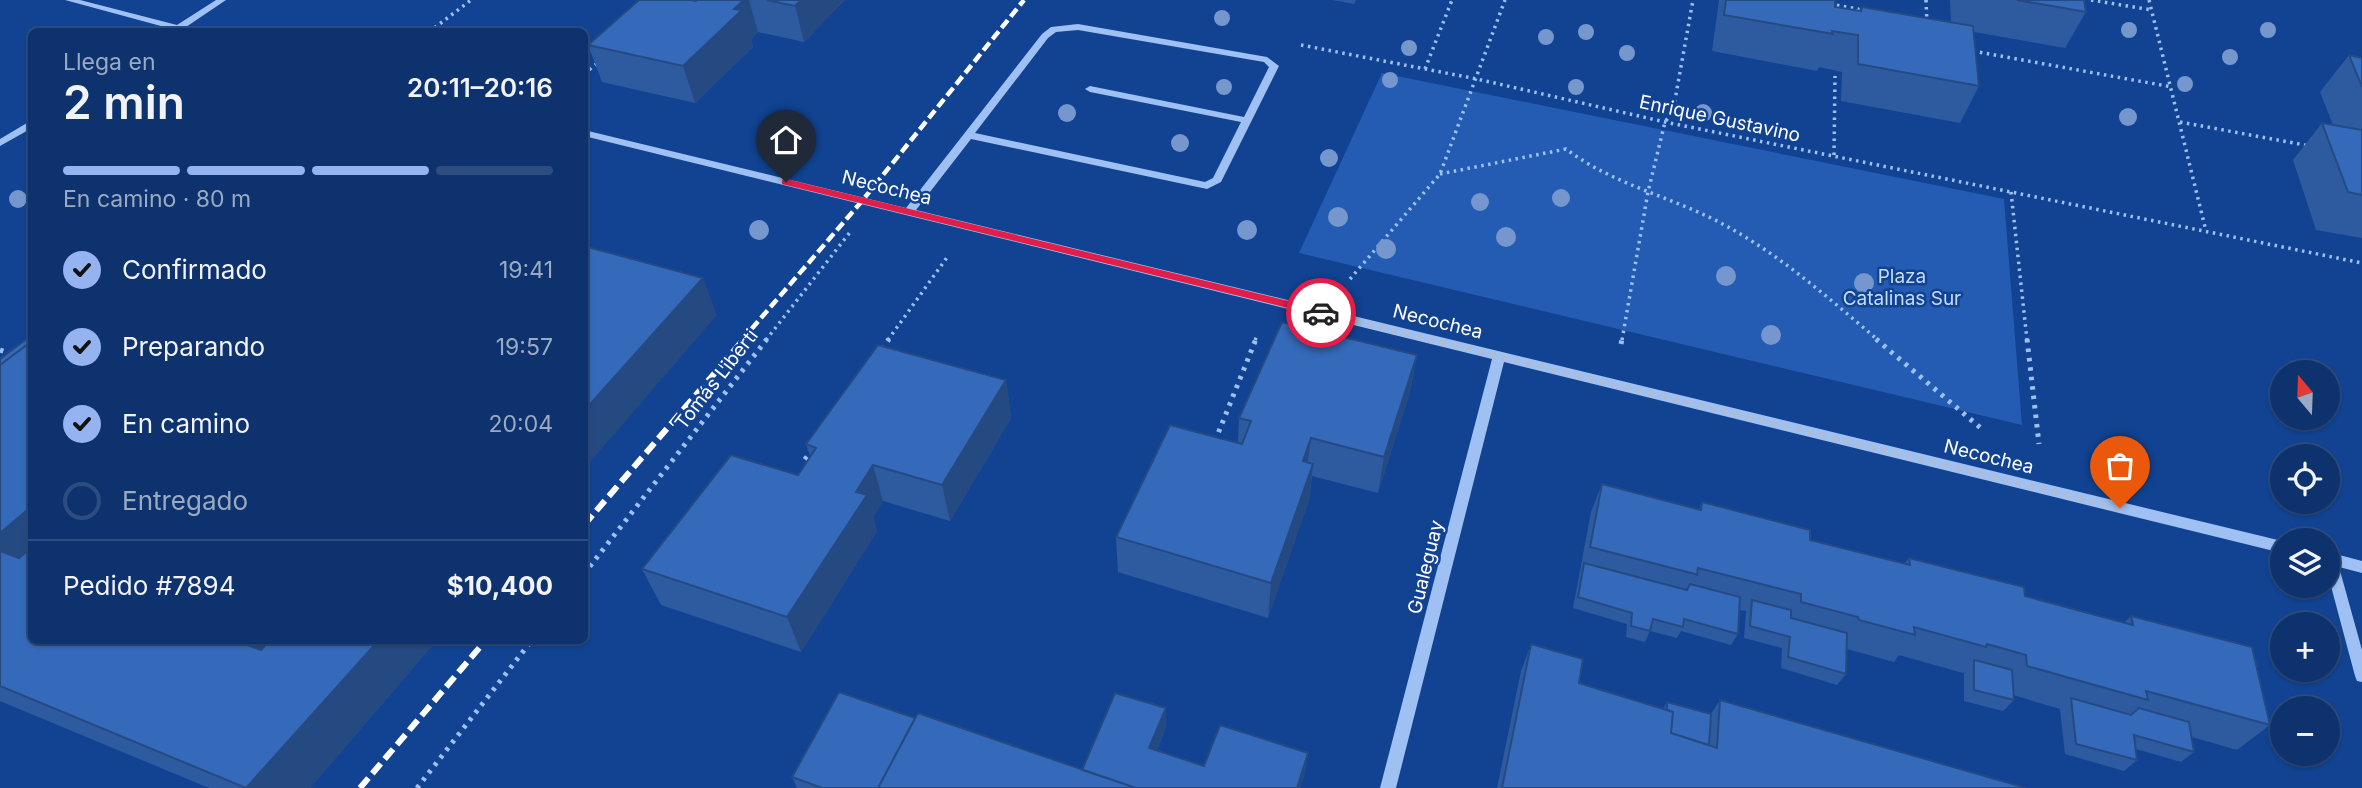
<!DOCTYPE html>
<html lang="es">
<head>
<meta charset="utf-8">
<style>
  body { margin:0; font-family:Inter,sans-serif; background:#1b3e76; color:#f1f3f6; height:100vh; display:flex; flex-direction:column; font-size:26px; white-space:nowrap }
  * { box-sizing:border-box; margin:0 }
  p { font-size:23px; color:#9aaac2 }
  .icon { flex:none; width:38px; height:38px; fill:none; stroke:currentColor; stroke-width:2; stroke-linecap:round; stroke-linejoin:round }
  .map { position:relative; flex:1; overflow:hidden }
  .sheet { position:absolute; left:28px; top:28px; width:560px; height:616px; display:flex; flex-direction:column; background:#0d326e; border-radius:10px; box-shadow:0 2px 5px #0004,0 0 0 2px #2d4d81 }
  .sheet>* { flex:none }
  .needle { width:46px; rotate:341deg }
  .tools { position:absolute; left:2270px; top:360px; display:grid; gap:14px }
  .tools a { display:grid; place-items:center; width:70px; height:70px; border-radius:50%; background:#0d326e; box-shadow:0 2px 5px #0004,0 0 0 2px #2d4d81; font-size:35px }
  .pin { position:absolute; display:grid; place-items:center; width:60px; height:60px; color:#fff; margin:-72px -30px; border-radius:50% 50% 50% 0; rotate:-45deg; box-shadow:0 0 7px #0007 }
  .pin .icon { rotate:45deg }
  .courier { position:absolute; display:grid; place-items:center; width:70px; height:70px; margin:-35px; border:5px solid #e11d48; border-radius:50%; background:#fff; color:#222; box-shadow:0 2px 9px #0007 }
  .overview em { font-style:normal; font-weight:600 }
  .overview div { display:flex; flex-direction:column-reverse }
  .overview { display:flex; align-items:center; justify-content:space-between; height:119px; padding:0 35px }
  h1 { font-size:46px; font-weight:600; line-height:52px }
  .bar { display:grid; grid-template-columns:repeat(4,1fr); gap:10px 7px; align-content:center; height:84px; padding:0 35px }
  .bar i { height:9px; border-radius:5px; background:#2d4d81 }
  .bar .current { background:#95b2f1 }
  .bar p { grid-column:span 4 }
  .line { display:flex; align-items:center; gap:18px; padding:0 35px; border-top:2px solid #2d4d81 }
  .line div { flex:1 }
  ol { padding:0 35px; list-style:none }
  li { display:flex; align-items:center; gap:21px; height:77px }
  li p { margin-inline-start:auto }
  li .icon { padding:7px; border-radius:50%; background:#95b2f1; color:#111; stroke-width:4 }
  li:last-child { color:#9aaac2 }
  li i { width:38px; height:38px; border:4px solid #2d4d81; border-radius:50% }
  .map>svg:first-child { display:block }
</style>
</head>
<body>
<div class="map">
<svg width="2362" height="788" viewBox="0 0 2362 788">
  <rect width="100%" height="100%" fill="#114392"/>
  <path fill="#235cb2" d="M 1382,73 L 2004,199 L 2022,425 L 1299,253 Z"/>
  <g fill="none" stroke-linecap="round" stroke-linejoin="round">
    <path stroke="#9ec0f3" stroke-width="3.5" stroke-dasharray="2.5 4.5" stroke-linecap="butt" d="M 1926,0 L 1927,24
      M 2091,0 L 2152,10
      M 2149,0 L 2206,231
      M 1830,4 L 1858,9 L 1858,17
      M 429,32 L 471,0
      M 1301,45 L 1477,79 L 1665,122 L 2362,263
      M 1973,51 L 2172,87
      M 1425,69 L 1452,0
      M 584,74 L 600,61
      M 2180,122 L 2310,146
      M 1834,155 L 1835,76
      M 1440,174 L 1566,149 C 1611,183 1665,195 1715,220 C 1776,251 1826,296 1878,340
      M 2011,192 L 2027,340
      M 1350,279 L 1440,174 L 1505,0
      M 766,340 L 851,231
      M 888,340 L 948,256
      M 1255,340 L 1258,334
      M 1622,340 L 1648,192 L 1665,122 L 1673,111 L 1693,0"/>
    <path stroke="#9ec0f3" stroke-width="5" stroke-dasharray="3.5 6" stroke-linecap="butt" d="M 1876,339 L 1983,430
      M 2027,339 L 2039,444
      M 1621,344 L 1622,339
      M 882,349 L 889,339
      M 0,350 L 12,354
      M 1215,441 L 1256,339
      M 809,464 L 803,462 L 811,451
      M 584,574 L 767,339
      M 417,788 L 532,640"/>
    <path fill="#9ec0f3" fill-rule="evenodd" d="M 65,0 L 80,0 L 177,25 L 216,0 L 226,0 L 186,27 L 197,32 L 172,32 L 172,29 Z
      M 1078,24 L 1267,57 L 1279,66 L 1221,182 L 1207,189 L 971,139 L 916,210 L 2282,541 L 2282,553 L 1504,362 L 1396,788 L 1380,788 L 1492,359 L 584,136 L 584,130 L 906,208 L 1042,34 L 1051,27 ZM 1078,30 L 1264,62 L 1269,67 L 1244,117 L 1090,86 L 1085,89 L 1090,92 L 1241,122 L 1213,178 L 1205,182 L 975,133 L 1048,38 L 1056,32 Z
      M 32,120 L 32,128 L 0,146 L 0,139 Z
      M 2328,552 L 2362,561 L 2362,573 L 2339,567 L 2362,650 L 2362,682 L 2357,681 L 2355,676 L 2328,575 Z"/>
    <path stroke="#fff" stroke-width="4.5" stroke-dasharray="10 4.5" stroke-linecap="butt" d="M 742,340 L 862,201 L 1024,0"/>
    <path stroke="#fff" stroke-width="6" stroke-dasharray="13 6" stroke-linecap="butt" d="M 584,525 L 744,339
      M 360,788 L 486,640"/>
  </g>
  <g fill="#7597cd">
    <circle cx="1222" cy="18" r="8"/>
    <circle cx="2129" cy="30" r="8"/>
    <circle cx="2268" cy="30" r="8"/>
    <circle cx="1586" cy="32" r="8"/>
    <circle cx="1546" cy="37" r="8"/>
    <circle cx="1409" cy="48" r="8"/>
    <circle cx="1627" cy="53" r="8"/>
    <circle cx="2230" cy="57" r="8"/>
    <circle cx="1390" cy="80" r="8"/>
    <circle cx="2185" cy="84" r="8"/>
    <circle cx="1224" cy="87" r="8"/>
    <circle cx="1576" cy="87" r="8"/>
    <circle cx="1067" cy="113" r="9"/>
    <circle cx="1703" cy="113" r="9"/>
    <circle cx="2128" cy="117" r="9"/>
    <circle cx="1180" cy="143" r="9"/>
    <circle cx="1329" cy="158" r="9"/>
    <circle cx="1561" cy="198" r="9"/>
    <circle cx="18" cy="199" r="9"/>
    <circle cx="1480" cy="202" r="9"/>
    <circle cx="1338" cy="217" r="10"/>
    <circle cx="759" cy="230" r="10"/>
    <circle cx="1247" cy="230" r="10"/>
    <circle cx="1506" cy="237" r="10"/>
    <circle cx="1386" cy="249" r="10"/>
    <circle cx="1726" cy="276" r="10"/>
    <circle cx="1864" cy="283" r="10"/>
    <circle cx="1771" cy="335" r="10"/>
  </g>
  <path fill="#2e5ba0" d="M 697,0 L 845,0 L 804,42 L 758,32 L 751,40 L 753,47 L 695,103 L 602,82 L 588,45 Z
    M 1332,0 L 1356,0 L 1354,4 Z
    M 1719,0 L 1835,0 L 1835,7 L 1860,11 L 1862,7 L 1951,22 L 1950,0 L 2084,0 L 2086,12 L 2065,48 L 1974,32 L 1979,86 L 1960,123 L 1841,101 L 1842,72 L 1819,67 L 1817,71 L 1712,51 Z
    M 2349,55 L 2362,58 L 2362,238 L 2316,230 L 2293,160 L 2322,123 L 2333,125 L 2320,92 Z
    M 1417,355 L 1410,392 L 1378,493 L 1312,476 L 1309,500 L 1268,618 L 1118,572 L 1116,537 L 1238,443 L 1239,418 Z
    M 0,359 L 32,640 L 437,640 L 310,788 L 209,788 L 0,701 Z
    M 1006,380 L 1011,418 L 950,521 L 883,501 L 873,517 L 877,531 L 801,652 L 661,605 L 642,569 L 798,475 L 810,456 L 806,444 Z
    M 1602,484 L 1699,509 L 1702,502 L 1810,540 L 1904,564 L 1909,558 L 2025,596 L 2124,623 L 2131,616 L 2270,725 L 2237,750 L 2192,737 L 2194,752 L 2181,762 L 2136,749 L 2137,760 L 2124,771 L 2065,754 L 2060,709 L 2013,695 L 2014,700 L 2003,711 L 1964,701 L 1964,672 L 1963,673 L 1899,655 L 1894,662 L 1847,649 L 1846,674 L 1837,685 L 1781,668 L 1782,648 L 1744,638 L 1746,611 L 1740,610 L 1738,634 L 1731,645 L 1681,631 L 1677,638 L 1650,631 L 1645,642 L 1626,637 L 1627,624 L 1573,608 L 1591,512 Z
    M 1531,644 L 1579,683 L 1663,709 L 1667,702 L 1711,714 L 1720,700 L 2026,788 L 1497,788 L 1521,671 Z
    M 915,718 L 1082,770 L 1166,727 L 1157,750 L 1204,766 L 1308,753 L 1305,772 L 1300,788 L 797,788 L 792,777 Z"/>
  <path fill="#254a82" d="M 744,0 L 749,0 L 758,32 L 751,40 L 753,47 L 695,103 L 683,66 L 734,9 Z
    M 801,0 L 845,0 L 804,42 L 795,6 Z
    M 703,278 L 717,315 L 584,469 L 584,411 Z
    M 1417,355 L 1410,392 L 1378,493 L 1384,457 Z
    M 1006,380 L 1011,418 L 950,521 L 942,485 Z
    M 1311,438 L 1306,475 L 1303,461 Z
    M 1313,464 L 1309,500 L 1268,618 L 1271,583 Z
    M 873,465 L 883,501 L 873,517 L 877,531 L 801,652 L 787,617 L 856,492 Z
    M 32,506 L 32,576 L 0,558 L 0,533 Z
    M 225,640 L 281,640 L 254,669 Z
    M 379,640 L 437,640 L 310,788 L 247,788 Z
    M 1166,708 L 1166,727 L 1150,767 L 1149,748 Z
    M 1308,753 L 1305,772 L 1300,788 L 1297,788 Z"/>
  <path fill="#356aba" stroke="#254a82" stroke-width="2" d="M 639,0 L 691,0 L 696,1 L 697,0 L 744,0 L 734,9 L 742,10 L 683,66 L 588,45 Z
    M 767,0 L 801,0 L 795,6 Z
    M 1726,0 L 1835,0 L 1835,7 L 1861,11 L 1862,7 L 1973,26 L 1979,86 L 1858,64 L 1858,35 L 1832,31 L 1833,34 L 1724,15 Z
    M 2017,0 L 2084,0 L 2086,12 Z
    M 2349,55 L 2362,58 L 2362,87 Z
    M 2322,123 L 2362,130 L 2362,195 L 2348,192 Z
    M 584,246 L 703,278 L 584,411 Z
    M 1282,322 L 1417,355 L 1384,457 L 1311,438 L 1303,461 L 1313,464 L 1271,583 L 1116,537 L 1170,425 L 1242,444 L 1251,421 L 1239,418 Z
    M 32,335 L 32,341 L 0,365 L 0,359 Z
    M 32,341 L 32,506 L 0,533 L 0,365 Z
    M 878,345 L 1006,380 L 942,485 L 873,465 L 856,492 L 867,495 L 787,617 L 642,569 L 731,455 L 798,475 L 816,448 L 806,444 Z
    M 1602,484 L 1701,510 L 1702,502 L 1810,530 L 1810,540 L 1910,565 L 1909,558 L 2024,587 L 2025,596 L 2133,625 L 2131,616 L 2252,647 L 2270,725 L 2146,691 L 2148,700 L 2027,666 L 2026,655 L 1987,644 L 1986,647 L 1914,627 L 1915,635 L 1859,620 L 1858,617 L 1801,602 L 1801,594 L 1698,568 L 1697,575 L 1695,574 L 1590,547 Z
    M 32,547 L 32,640 L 235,640 L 261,650 L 270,640 L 379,640 L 246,788 L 0,686 L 0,551 L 19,558 Z
    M 1584,563 L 1687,590 L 1690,584 L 1740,597 L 1738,634 L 1684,619 L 1683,627 L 1653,619 L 1650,631 L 1631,626 L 1632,613 L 1578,597 Z
    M 1752,600 L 1791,610 L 1791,618 L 1847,633 L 1846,674 L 1788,657 L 1790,637 L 1750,626 Z
    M 1531,644 L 1583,659 L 1579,683 L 1673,712 L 1671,733 L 1717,748 L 1720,700 L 2026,788 L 1502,788 Z
    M 1975,660 L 2012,670 L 2014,700 L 1974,690 L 1974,661 Z
    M 839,692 L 915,718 L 878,788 L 822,788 L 792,777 Z
    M 1115,693 L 1166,708 L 1149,748 L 1204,766 L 1220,725 L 1308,753 L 1297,788 L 1136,788 L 1082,770 Z
    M 2071,698 L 2131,715 L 2139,708 L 2189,722 L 2194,752 L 2134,735 L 2137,760 L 2076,744 Z
    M 1667,702 L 1711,714 L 1709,745 L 1671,733 L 1673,712 L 1667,710 Z
    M 918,713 L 1136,788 L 878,788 Z"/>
  <path fill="#e11d48" d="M 786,179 L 1321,309 L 1326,313 L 1321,316 L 782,184 L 782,180 Z"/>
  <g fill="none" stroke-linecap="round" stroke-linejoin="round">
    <path stroke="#acbdd9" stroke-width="7" stroke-dasharray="0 12.6" d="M 1321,313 L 2120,508"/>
  </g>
  <g text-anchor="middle" stroke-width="5" stroke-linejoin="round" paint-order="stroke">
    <g font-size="19" fill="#fff" stroke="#114392">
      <text transform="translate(1720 118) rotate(12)" y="7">Enrique Gustavino</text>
      <text transform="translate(887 187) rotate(14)" y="7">Necochea</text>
      <text transform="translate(1438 321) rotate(14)" y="7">Necochea</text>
      <text transform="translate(716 379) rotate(-52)" y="7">Tomás Liberti</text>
      <text transform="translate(1989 456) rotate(14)" y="7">Necochea</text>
      <text transform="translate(1425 567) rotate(-76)" y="7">Gualeguay</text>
    </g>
    <g font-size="19" fill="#c6dcfd" stroke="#114392">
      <text x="1902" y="283">Plaza<tspan x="1902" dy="22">Catalinas Sur</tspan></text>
    </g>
  </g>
</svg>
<div class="tools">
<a><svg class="needle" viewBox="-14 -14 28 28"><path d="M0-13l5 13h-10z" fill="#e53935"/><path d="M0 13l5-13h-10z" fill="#9aaac2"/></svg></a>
<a><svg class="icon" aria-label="locate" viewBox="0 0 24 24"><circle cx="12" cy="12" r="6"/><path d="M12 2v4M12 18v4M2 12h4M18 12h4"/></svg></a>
<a><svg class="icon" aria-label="layers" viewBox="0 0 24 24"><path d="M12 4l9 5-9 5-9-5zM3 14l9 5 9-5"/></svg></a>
<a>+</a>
<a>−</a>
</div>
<div class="pin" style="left:2120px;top:508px;background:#ea580c"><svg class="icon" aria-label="bag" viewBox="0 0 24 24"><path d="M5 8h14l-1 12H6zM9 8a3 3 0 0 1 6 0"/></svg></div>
<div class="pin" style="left:786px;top:182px;background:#1f2937"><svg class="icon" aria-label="home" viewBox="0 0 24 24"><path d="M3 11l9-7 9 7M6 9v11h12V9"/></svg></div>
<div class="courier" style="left:1321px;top:313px"><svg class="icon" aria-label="car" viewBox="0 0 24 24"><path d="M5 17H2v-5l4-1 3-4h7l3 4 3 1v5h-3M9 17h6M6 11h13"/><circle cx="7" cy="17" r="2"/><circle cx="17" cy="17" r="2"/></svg></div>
<section class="sheet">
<div class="overview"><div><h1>2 min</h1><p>Llega en</p></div><em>20:11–20:16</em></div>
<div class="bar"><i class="current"></i><i class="current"></i><i class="current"></i><i></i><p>En camino · 80 m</p></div>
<ol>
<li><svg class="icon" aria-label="check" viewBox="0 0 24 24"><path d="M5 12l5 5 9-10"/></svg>Confirmado<p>19:41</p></li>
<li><svg class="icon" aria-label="check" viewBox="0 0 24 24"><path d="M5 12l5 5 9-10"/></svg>Preparando<p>19:57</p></li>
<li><svg class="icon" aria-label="check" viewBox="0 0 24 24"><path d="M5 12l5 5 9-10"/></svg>En camino<p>20:04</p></li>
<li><i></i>Entregado</li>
</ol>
<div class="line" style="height:91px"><div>Pedido #7894</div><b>$10,400</b></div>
</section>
</div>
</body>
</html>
